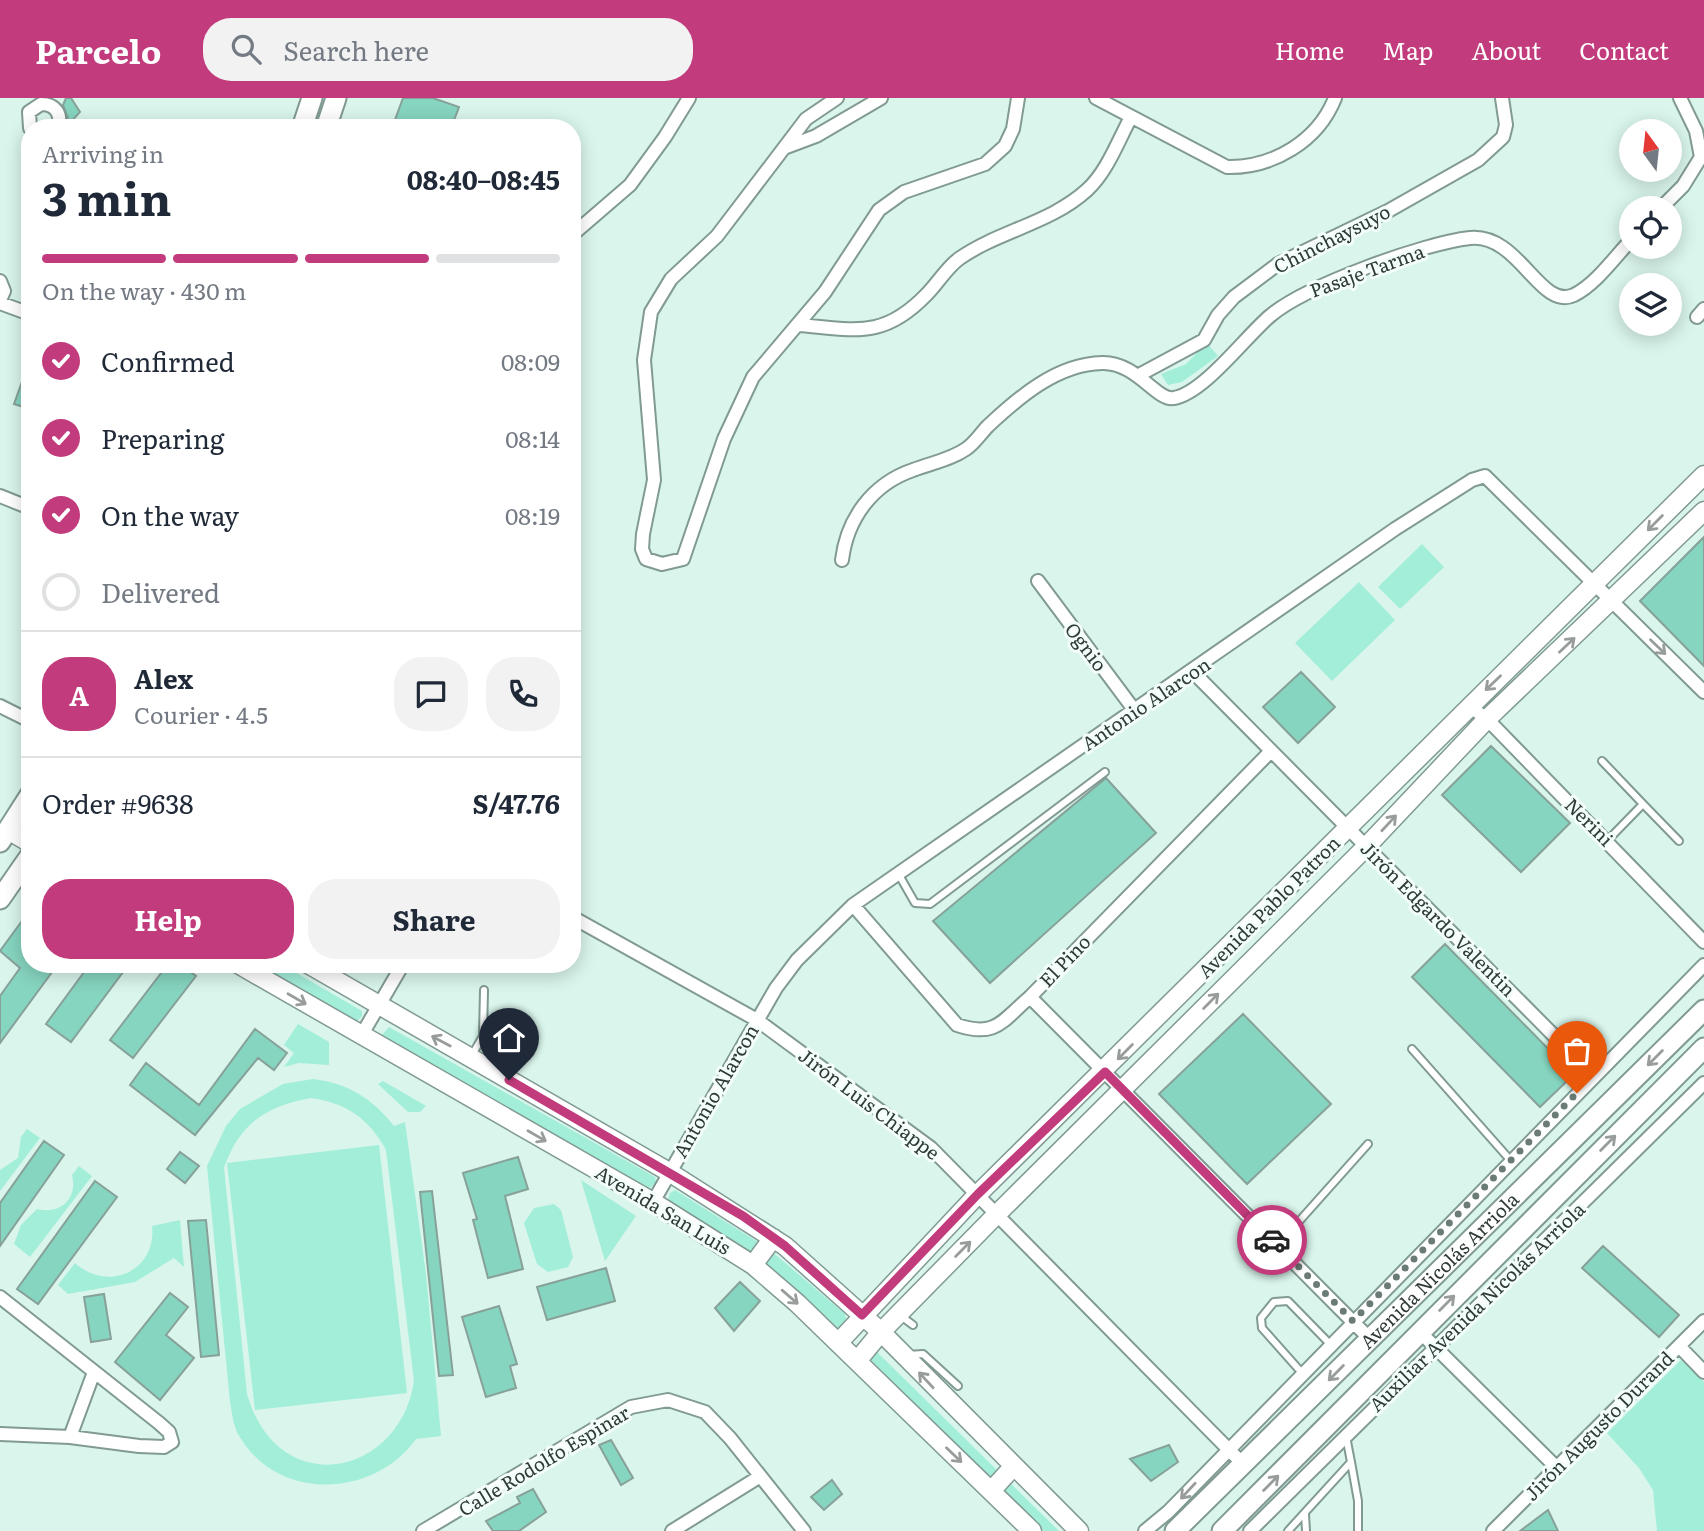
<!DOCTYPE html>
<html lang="en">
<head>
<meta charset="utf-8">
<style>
  body { margin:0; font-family:Literata,serif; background:#f2f2f3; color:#1f2937; height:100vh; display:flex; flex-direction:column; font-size:26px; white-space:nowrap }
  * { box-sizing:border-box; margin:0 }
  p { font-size:23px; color:#747a83 }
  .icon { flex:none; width:38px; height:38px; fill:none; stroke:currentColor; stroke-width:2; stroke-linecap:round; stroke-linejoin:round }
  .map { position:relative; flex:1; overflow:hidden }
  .drawer { position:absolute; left:21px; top:21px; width:560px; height:854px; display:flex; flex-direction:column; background:#fff; border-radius:28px; box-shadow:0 4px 18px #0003 }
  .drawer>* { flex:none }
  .needle { width:46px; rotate:345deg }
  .tools { position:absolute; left:1619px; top:21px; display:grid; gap:14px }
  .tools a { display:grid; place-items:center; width:63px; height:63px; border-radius:50%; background:#fff; box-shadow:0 4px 18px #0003; font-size:35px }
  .pin { position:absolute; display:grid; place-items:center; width:60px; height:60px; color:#fff; margin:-72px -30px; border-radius:50% 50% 50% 0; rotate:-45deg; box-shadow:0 0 7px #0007 }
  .pin .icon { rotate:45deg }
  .courier { position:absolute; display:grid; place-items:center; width:70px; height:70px; margin:-35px; border:5px solid #c23b7c; border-radius:50%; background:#fff; color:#222; box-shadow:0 2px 9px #0007 }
  .summary em { font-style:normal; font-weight:700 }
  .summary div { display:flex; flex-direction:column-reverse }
  .summary { display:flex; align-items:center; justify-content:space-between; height:119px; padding:0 21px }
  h1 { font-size:46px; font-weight:700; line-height:52px }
  .bar { display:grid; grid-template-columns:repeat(4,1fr); gap:10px 7px; align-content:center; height:84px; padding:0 21px }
  .bar i { height:9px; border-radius:5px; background:#e0e1e3 }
  .bar .current { background:#c23b7c }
  .bar p { grid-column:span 4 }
  .line { display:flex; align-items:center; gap:18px; padding:0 21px; border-top:2px solid #e0e1e3 }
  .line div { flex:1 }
  .round { display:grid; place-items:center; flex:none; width:74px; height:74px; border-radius:28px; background:#f2f2f3 }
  ol { padding:0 21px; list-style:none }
  li { display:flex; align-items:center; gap:21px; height:77px }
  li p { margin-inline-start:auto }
  li .icon { padding:7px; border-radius:50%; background:#c23b7c; color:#fff; stroke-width:4 }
  li:last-child { color:#747a83 }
  li i { width:38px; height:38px; border:4px solid #e0e1e3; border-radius:50% }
  .cta { display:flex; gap:14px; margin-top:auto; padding:14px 21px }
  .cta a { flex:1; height:80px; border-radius:28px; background:#c23b7c; color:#fff; font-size:28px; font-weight:700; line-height:80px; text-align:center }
  .cta a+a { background:#f2f2f3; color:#1f2937 }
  header { display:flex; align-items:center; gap:42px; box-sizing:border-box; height:98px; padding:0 35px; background:#c23b7c; color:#fff }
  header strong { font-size:33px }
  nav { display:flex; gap:38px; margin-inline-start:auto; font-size:24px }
  .search { width:490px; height:63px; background:#f2f2f3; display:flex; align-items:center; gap:18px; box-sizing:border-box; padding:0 24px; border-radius:28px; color:#747a83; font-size:26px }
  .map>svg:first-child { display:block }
</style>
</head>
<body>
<header>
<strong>Parcelo</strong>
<div class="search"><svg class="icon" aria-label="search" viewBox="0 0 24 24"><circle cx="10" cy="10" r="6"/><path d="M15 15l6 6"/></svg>Search here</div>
<nav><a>Home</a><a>Map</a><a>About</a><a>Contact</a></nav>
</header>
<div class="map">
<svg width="1704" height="1433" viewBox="0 0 1704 1433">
  <rect width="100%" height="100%" fill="#d9f5ec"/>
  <path fill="#a3eed9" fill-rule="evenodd" d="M 1207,245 L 1218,258 L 1182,284 L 1168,287 L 1161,276 L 1186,266 Z
    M 1422,446 L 1444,469 L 1400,511 L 1378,489 Z
    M 1359,484 L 1395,522 L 1332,583 L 1295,545 Z
    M 250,866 L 281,866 L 362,913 L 362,918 L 353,927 Z
    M 298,926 L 329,944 L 329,967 L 299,965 L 284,969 L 294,955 L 284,947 Z
    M 389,929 L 655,1079 L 656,1084 L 647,1093 L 381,938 Z
    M 313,981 C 348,985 373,1001 394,1028 L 405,1024 L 426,1176 L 441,1338 L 416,1341 C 373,1401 276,1404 238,1336 C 233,1327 232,1314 230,1304 L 207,1068 L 226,1028 L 240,1011 L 283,986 ZM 311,1000 C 347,1005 369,1021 386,1052 L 414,1283 C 400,1379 278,1404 247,1296 L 224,1070 C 239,1026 266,1008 311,1000 Z
    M 383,983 L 426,1008 L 420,1014 L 408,1014 L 378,986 Z
    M 27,1031 L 40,1040 L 0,1093 L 0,1072 L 18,1060 L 21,1039 Z
    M 379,1047 L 407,1295 L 255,1312 L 227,1065 Z
    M 79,1068 L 92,1078 L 30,1159 L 14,1146 L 21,1127 L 37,1111 C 60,1117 78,1101 72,1077 Z
    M 581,1082 L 636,1118 L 605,1163 Z
    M 675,1092 L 769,1151 L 845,1216 L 847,1226 L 835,1231 L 667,1105 L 670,1095 Z
    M 554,1106 L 561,1112 L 573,1159 L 568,1169 L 548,1174 L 537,1166 L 524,1125 L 534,1110 Z
    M 180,1122 L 184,1169 L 174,1160 L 135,1184 L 68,1196 L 58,1187 L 75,1165 C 108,1195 157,1173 152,1128 Z
    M 877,1254 L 1059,1433 L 1044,1433 L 870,1261 Z
    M 1681,1262 L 1704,1284 L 1704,1433 L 1657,1433 L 1653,1392 L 1639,1370 L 1607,1335 Z"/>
  <path fill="#86d5c0" stroke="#87a199" stroke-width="2" d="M 66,0 L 71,0 L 80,14 L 70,25 L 63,7 Z
    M 403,0 L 433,0 L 459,9 L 451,30 L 392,30 Z
    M 28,267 L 30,267 L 30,311 L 14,306 Z
    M 1704,439 L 1704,568 L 1640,503 Z
    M 1301,574 L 1335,609 L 1298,645 L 1263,609 Z
    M 1491,648 L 1570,725 L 1521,774 L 1442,697 Z
    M 1106,680 L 1156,735 L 990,885 L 933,823 Z
    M 30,812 L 30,866 L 58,866 L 0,945 L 0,898 L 20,870 L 0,853 Z
    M 1445,846 L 1568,971 L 1569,981 L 1540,1009 L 1412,879 Z
    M 90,866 L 129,866 L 71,944 L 46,926 Z
    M 168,866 L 180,866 L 196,878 L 133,960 L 110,942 Z
    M 1243,916 L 1331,1006 L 1247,1086 L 1159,996 Z
    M 255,931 L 287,955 L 274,972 L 258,960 L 195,1037 L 130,987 L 146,965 L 199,1007 Z
    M 44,1043 L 64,1057 L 0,1148 L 0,1105 Z
    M 180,1054 L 199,1068 L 185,1085 L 167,1071 Z
    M 518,1059 L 528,1091 L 505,1098 L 523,1171 L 488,1180 L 473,1122 L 477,1121 L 463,1075 Z
    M 95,1083 L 117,1099 L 38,1206 L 17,1191 Z
    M 432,1093 L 453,1277 L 439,1278 L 420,1094 Z
    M 206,1122 L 219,1257 L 201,1259 L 188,1123 Z
    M 1603,1148 L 1679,1217 L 1659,1239 L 1582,1170 Z
    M 606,1170 L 615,1203 L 547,1222 L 537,1189 Z
    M 740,1184 L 760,1203 L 734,1233 L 715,1210 Z
    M 170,1195 L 188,1209 L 166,1237 L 194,1260 L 160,1302 L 115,1264 Z
    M 104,1196 L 111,1241 L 91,1244 L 84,1199 Z
    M 499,1208 L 517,1266 L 510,1268 L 516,1290 L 486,1299 L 462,1219 Z
    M 611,1342 L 633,1380 L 621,1387 L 599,1347 Z
    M 1169,1347 L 1178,1364 L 1151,1383 L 1130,1361 Z
    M 832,1382 L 842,1396 L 824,1412 L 811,1399 Z
    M 533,1391 L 546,1414 L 519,1433 L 493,1433 L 486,1423 L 520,1405 L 517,1399 Z
    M 1548,1412 L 1558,1433 L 1520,1433 Z"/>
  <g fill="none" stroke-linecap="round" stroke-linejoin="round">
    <defs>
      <path id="lane" d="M 1602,663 L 1643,706
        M 1608,742 L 1643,706 L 1679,743
        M 899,777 L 915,805 L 930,806 L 1105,674
        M 1412,951 L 1512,1064
        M 472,957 L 483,938 L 484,892
        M 1277,1148 L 1368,1046
        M 901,1218 L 913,1227
        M 907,1257 L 923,1256 L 958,1288
        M 1302,1275 L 1262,1230 L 1261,1220 L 1274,1204 L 1288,1203 L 1330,1246
        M 1351,1364 L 1358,1403 L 1358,1433
        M 1305,1416 L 1306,1433
        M 1288,1433 L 1351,1364 L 1346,1338"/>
      <path id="street" d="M 837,0 L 806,21 L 717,138 L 671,181 L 651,214 L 644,262 L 654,382 L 643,436 L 642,451 L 646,461 L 662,466 L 683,461 L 724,341 L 753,279 L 825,194 L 879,112 L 904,94 L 985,66 L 1005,48 L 1013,31 L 1018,0
        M 1096,0 L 1227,69 C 1273,70 1318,43 1335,0
        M 30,30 L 29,14 L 41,6 C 55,6 63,16 57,30
        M 784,50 L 816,38 L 881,0
        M 1661,110 L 1683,88 L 1701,59 L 1696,33 L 1680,0
        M 572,137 L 630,87 L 665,39 L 689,0
        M 0,183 L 4,193 L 0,202
        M 0,205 L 30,216
        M 1697,219 L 1704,211
        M 800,227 C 856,232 884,241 927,196 C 938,185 947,169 960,160 C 999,133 1051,125 1087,92 C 1107,74 1118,43 1131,19
        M 1139,277 L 1204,242 L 1218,217 L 1234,199 L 1278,166 L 1388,113 L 1478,62 L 1503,39 L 1506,27 L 1502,0
        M 0,398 L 30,410
        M 842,462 C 847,421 872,386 913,372 C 931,365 950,362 966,351 C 975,345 981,335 988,328 C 1019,299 1057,266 1102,265 C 1137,264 1157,304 1174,300 C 1204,295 1246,238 1270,218 C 1305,188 1424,145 1470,140 C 1519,135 1540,213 1574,197 C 1596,186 1614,160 1631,142
        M 1038,483 L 1135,613
        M 1193,574 L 1594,978
        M 0,608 L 30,623
        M 1469,608 L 1487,621 L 1704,844
        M 853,807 L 957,927 C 996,940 1002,923 1030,899 L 1271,653
        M 572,819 L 757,922 L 931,1050 L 1243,1366
        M 1030,899 L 1370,1241
        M 361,938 L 403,866
        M 653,1104 L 776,890 L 797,862 L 853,807 L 1395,431 L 1472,382 L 1485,378 L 1704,594
        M 0,1199 L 159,1325 L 169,1334 L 172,1344 L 164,1349 L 139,1348 L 70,1339 L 0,1336
        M 1419,1233 L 1557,1370
        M 1679,1248 L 1704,1274
        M 70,1339 L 94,1274
        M 423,1433 L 631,1309 L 668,1302 L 705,1314 L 730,1340 L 804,1433
        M 672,1433 L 759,1379
        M 1145,1433 L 1168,1414 L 1704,867
        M 1250,1433 L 1704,985
        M 1493,1433 L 1704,1223"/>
      <path id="secondary" d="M 8,732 L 30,745
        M 238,866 L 653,1104 L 753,1167 L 797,1205 L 1032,1433
        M 308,866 L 669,1074 L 785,1148 L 881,1234 L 1079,1433
        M 753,1167 L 773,1140
        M 838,1245 L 978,1096 L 1704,377
        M 857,1263 L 881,1234 L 998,1115 L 1366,749 L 1487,621 L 1704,413
        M 991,1393 L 1013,1369"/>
      <g id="primary">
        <path d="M 302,30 L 312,0"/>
        <path d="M 326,30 L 336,0"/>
        <path d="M 0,744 L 30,697"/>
        <path d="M 0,801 L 30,758"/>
        <path id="s1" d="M 1175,1433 L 1704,912"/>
        <path d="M 1222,1433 L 1704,950"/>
      </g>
    </defs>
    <use href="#lane" stroke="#819a93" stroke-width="10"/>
    <use href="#street" stroke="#819a93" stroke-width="16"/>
    <use href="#secondary" stroke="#819a93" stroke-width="21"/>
    <use href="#primary" stroke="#819a93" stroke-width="23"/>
    <use href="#lane" stroke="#fff" stroke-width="6"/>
    <use href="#street" stroke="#fff" stroke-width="12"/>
    <use href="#secondary" stroke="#fff" stroke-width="18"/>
    <use href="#primary" stroke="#fff" stroke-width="19"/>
  </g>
  <defs><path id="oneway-shaft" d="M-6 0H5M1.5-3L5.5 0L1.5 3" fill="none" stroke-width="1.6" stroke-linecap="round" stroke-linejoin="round" transform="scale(1.75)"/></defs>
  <g stroke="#989d9c">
    <use href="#oneway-shaft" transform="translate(1655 425) rotate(135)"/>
    <use href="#oneway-shaft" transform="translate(1567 547) rotate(-43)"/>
    <use href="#oneway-shaft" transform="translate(1658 549) rotate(44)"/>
    <use href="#oneway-shaft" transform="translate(1493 585) rotate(136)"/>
    <use href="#oneway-shaft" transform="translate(1389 725) rotate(-47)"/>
    <use href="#oneway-shaft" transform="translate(297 901) rotate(30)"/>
    <use href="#oneway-shaft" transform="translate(1211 903) rotate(-45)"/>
    <use href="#oneway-shaft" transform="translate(441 943) rotate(-152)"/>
    <use href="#oneway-shaft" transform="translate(1125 954) rotate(135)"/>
    <use href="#oneway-shaft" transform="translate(1655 960) rotate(135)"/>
    <use href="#oneway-shaft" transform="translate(537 1038) rotate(30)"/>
    <use href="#oneway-shaft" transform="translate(1608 1045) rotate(-45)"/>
    <use href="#oneway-shaft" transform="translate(963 1151) rotate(-45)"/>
    <use href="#oneway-shaft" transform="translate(790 1199) rotate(41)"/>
    <use href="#oneway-shaft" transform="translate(1447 1205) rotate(-45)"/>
    <use href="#oneway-shaft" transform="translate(1336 1275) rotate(135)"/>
    <use href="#oneway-shaft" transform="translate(926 1282) rotate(-133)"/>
    <use href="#oneway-shaft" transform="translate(954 1357) rotate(44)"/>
    <use href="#oneway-shaft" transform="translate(1271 1385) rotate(-45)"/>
    <use href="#oneway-shaft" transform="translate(1188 1393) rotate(133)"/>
  </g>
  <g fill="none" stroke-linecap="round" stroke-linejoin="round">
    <path stroke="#6b7c77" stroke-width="7" stroke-dasharray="0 12.6" d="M 1272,1142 L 1353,1223 L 1577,995"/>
    <path stroke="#c23b7c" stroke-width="9" d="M 509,982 L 743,1118 L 785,1148 L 862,1217 L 978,1096 L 1105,974 L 1272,1142"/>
  </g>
  <g text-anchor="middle" stroke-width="6" stroke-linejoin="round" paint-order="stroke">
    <g font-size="19" fill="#303b38" stroke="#f3fefa">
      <text transform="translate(1332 141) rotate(-27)" y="7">Chinchaysuyo</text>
      <text transform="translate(1367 173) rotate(-20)" y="7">Pasaje Tarma</text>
      <text transform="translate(1086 549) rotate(53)" y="7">Ognio</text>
      <text transform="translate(1146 606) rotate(-34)" y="7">Antonio Alarcon</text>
      <text transform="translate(1589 724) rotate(45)" y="7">Nerini</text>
      <text transform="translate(1269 809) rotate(-45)" y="7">Avenida Pablo Patron</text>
      <text transform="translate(1438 821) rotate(45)" y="7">Jirón Edgardo Valentin</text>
      <text transform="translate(1065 863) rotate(-46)" y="7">El Pino</text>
      <text transform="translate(716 993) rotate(-60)" y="7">Antonio Alarcon</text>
      <text transform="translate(869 1006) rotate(37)" y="7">Jirón Luis Chiappe</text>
      <text transform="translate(663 1112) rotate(31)" y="7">Avenida San Luis</text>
      <text dy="7" stroke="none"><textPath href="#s1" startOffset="371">Avenida Nicolás Arriola</textPath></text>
      <text transform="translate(1477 1209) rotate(-44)" y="7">Auxiliar Avenida Nicolás Arriola</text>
      <text transform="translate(1599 1328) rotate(-45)" y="7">Jirón Augusto Durand</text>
      <text transform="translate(544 1363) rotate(-31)" y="7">Calle Rodolfo Espinar</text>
    </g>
  </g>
</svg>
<div class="tools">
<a><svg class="needle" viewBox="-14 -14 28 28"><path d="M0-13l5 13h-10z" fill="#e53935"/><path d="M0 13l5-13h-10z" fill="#747a83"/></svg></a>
<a><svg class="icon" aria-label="locate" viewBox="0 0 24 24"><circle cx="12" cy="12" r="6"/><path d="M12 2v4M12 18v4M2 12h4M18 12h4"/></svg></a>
<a><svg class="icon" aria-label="layers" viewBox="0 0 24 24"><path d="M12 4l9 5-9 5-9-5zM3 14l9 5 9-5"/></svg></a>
</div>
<div class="pin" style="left:1577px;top:995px;background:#ea580c"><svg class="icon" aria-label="bag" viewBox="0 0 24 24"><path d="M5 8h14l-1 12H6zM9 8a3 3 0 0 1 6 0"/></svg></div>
<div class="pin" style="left:509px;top:982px;background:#1f2937"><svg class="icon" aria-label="home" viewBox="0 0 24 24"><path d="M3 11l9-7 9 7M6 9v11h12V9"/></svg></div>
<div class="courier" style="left:1272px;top:1142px"><svg class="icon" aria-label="car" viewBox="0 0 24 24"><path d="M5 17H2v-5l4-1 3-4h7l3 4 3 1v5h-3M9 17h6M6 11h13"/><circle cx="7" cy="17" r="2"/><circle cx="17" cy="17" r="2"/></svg></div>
<section class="drawer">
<div class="summary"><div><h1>3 min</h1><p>Arriving in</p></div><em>08:40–08:45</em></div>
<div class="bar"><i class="current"></i><i class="current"></i><i class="current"></i><i></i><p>On the way · 430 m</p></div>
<ol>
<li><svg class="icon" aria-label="check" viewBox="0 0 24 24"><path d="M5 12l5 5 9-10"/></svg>Confirmed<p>08:09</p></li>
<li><svg class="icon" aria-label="check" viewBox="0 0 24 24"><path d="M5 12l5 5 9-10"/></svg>Preparing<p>08:14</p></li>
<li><svg class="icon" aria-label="check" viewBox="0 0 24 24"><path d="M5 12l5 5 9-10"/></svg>On the way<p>08:19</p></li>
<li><i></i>Delivered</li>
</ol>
<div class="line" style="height:126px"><b class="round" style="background:#c23b7c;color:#fff">A</b><div><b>Alex</b><p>Courier · 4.5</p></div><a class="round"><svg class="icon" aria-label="chat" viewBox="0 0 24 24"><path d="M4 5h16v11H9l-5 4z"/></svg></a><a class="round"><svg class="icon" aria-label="phone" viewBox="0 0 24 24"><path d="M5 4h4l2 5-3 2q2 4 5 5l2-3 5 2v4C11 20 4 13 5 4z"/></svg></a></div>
<div class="line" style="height:91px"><div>Order #9638</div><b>S/47.76</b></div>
<div class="cta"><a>Help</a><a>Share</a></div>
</section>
</div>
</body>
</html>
